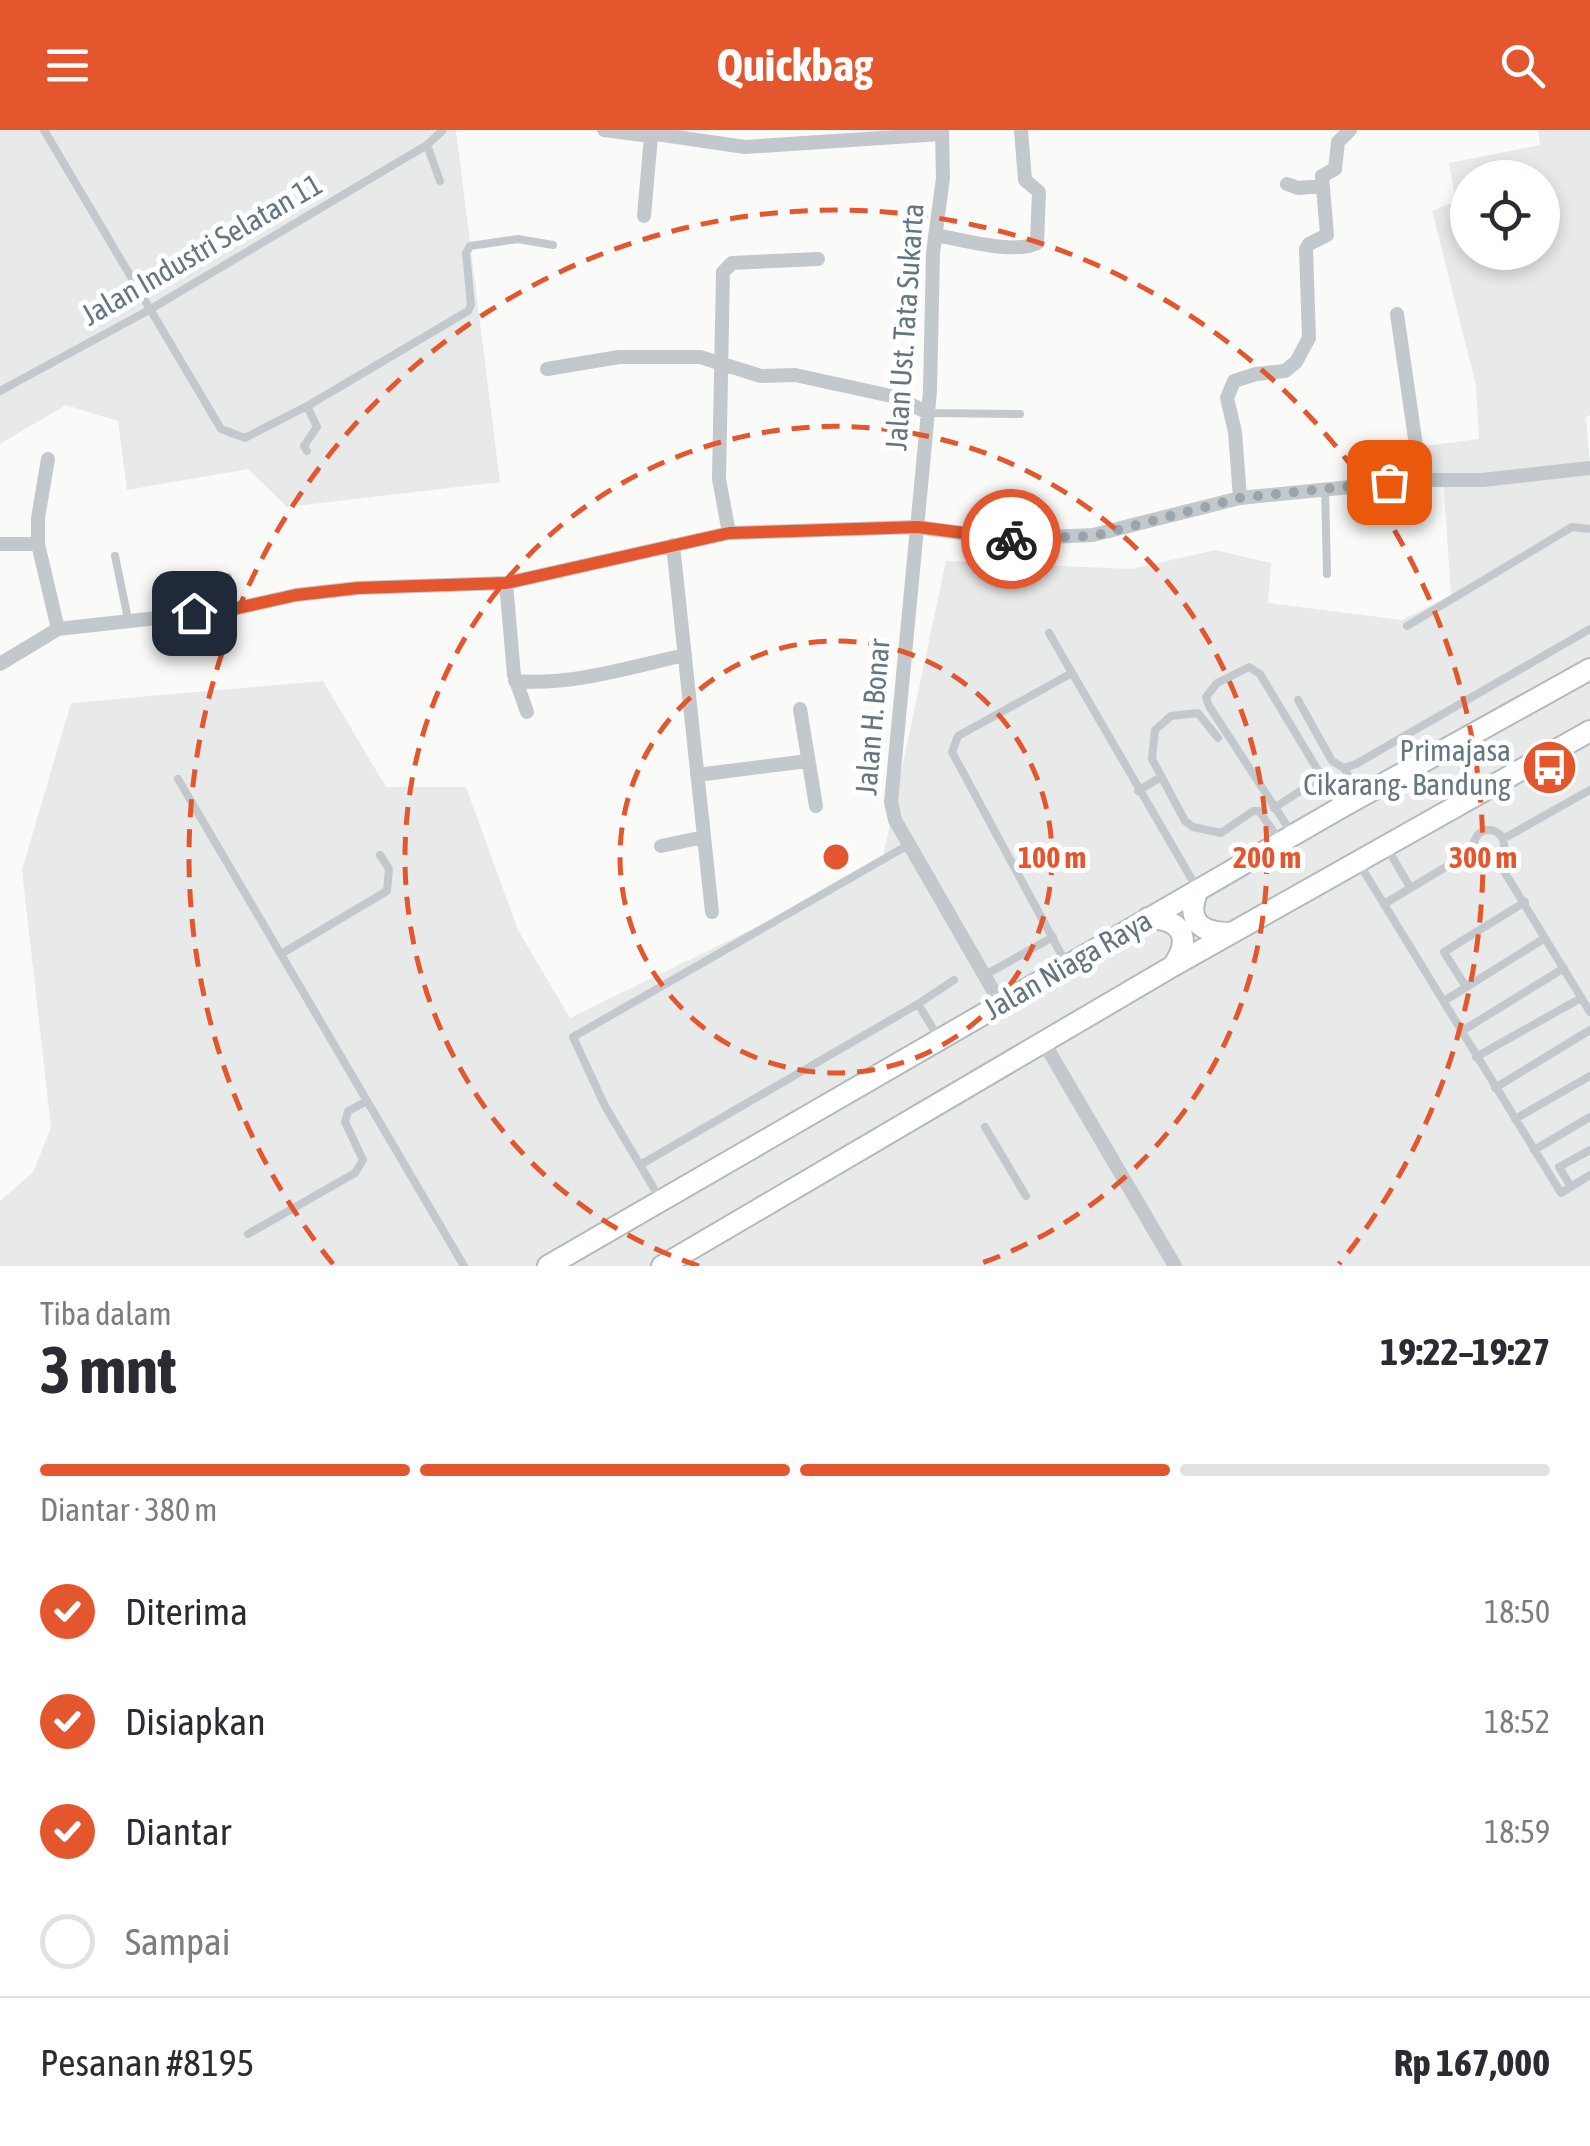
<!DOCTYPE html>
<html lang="id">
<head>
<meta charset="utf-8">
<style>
  body { margin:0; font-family:"Asap Condensed",sans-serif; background:#f2f2f3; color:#2b2b33; height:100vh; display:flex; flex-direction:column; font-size:38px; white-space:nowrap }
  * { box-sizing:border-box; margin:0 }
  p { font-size:32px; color:#7c7c81 }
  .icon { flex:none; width:55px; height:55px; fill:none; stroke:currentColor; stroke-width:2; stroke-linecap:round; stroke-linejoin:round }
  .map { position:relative; height:1136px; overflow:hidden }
  .side { display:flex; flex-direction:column; background:#fff; flex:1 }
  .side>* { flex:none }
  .tools { position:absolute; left:1450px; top:30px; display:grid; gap:20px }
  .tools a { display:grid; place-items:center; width:110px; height:110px; border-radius:50%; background:#fff; box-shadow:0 5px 15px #0003; font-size:50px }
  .pin { position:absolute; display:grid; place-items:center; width:85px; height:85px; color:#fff; margin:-42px; border-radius:20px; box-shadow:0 5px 15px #0006 }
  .courier { position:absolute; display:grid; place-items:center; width:100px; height:100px; margin:-50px; border:8px solid #e4572e; border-radius:50%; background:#fff; color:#222; box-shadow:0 2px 12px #0007 }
  .overview em { font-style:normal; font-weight:700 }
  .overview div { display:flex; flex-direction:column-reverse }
  .overview { display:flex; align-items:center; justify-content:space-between; height:170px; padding:0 40px }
  h1 { font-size:65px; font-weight:700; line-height:75px }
  .bar { display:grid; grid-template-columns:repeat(4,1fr); gap:15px 10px; align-content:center; height:120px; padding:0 40px }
  .bar i { height:12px; border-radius:8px; background:#e1e1e2 }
  .bar .active { background:#e4572e }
  .bar p { grid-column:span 4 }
  .line { display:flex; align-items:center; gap:25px; padding:0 40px; border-top:2px solid #e1e1e2 }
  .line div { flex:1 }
  ol { padding:0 40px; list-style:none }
  li { display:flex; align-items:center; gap:30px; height:110px }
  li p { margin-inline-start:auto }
  li .icon { padding:10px; border-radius:50%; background:#e4572e; color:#fff; stroke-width:4 }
  li:last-child { color:#7c7c81 }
  li i { width:55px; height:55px; border:5px solid #e1e1e2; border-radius:50% }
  header { display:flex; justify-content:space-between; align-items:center; height:130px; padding:0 40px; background:#e4572e; color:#fff; font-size:45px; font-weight:700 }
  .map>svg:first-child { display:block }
</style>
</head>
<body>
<header><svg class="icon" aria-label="menu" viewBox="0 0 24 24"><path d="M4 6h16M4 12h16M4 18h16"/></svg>Quickbag<svg class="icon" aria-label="search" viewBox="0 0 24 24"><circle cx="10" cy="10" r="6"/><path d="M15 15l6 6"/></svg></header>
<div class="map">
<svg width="1590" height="1136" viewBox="0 0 1590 1136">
  <rect width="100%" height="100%" fill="#fafaf8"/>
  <path fill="#e8e9e9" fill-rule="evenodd" d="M 0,0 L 456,0 L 500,352 L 287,377 L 248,339 L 127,360 L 118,291 L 66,275 L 0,314 Z
    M 1538,0 L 1590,0 L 1590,285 L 1586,287 L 1590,336 L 1590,1136 L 0,1136 L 0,1071 L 33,1042 L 51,998 L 22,740 L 71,573 L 323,551 L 386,657 L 466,657 L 518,800 L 570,888 L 881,736 L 946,431 L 1132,439 L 1215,420 L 1271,433 L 1268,473 L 1402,490 L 1451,465 L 1443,346 L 1406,351 L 1409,318 L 1479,309 L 1476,255 L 1432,81 L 1456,71 L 1449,33 L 1540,15 ZM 1468,48 L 1542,48 L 1542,122 L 1468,122 Z"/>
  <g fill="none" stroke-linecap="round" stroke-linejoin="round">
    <defs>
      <path id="secondary" d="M 1198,760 C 1185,791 1200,803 1231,803
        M 1148,788 C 1181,789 1193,807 1173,836
        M 548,1136 L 1340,678 L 1590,539
        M 662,1136 L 1173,836 L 1590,601"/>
    </defs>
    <use href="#secondary" stroke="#b3babf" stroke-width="24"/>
    <path stroke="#c3c8cc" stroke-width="8" d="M 44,0 L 221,299 L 245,308 L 309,275 L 468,181 L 471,175 L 466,123 L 470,116 L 518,109 L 553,115
      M 427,15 L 440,51
      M 0,261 L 149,180 L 427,15 L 443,0
      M 928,283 L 1020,284
      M 307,321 L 304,316 L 317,297 L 307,276
      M 1325,358 L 1327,444
      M 115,426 L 128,489
      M 228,447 L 229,480
      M 1407,496 L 1572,397 L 1590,399
      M 1049,503 L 1198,760
      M 1298,570 L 1332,631 L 1344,638 L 1360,667
      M 1218,608 L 1198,583 L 1171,586 L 1155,600 L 1152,629 L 1185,691 L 1193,697 L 1221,703 L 1253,681 L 1259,681 L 1281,712
      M 1344,638 L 1356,634 L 1590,499
      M 1322,647 L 1340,678
      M 178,649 L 464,1136
      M 1138,661 L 1161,647
      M 1274,678 L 1322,647 L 1260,544 L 1249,537 L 1217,553 L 1206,567 L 1209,576 L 1291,702
      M1474 715a15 15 0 1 1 30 0a15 15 0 1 1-30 0Z
      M 1503,709 L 1590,660
      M 1387,718 L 1410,757
      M 1496,728 L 1590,882
      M 1360,735 L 1561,1063 L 1590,1045
      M 1384,774 L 1474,720
      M 281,824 L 387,761 L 389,739 L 380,725
      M 1067,835 L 952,622 L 958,606 L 1072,543
      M 985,845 L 1053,807
      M 1466,857 L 1444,822 L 1525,772
      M 1444,871 L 1545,808
      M 918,874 L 940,910
      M 1462,901 L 1564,838
      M 1476,927 L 1581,868
      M 1495,958 L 1590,900
      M 1515,989 L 1590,946
      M 985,997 L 1026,1066
      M 1534,1020 L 1590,987
      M 640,1035 L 918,874 L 954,850
      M 1571,1057 L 1559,1037 L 1590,1020
      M 659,1067 L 605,976 L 573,907 L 910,714
      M 248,1104 L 355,1043 L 363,1030 L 345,992 L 348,981 L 367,971"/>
    <path stroke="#c3c8cc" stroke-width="14" d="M 604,0 L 651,6 L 656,4 L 745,17 L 941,4
      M 942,0 L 943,48 L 933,123 L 930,261 L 891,672 L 895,690 L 1001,874
      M 1287,54 L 1298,58 L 1322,56
      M 644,86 L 651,6
      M 935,105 C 961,109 1014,125 1037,113 L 1039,62 L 1025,50 L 1021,0
      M 1397,184 L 1421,350
      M 547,239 L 619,227 L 700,227 L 761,246 L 795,245 L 896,267 L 928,283
      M 48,329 L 38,388 L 38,414 L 58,499
      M 1240,368 L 1235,302 L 1227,268 L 1234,251 L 1256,244 L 1285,241 L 1296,232 L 1309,208 L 1306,119 L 1309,114 L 1327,105 L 1322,46 L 1335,39 L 1338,12 L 1350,0
      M 729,403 L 719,349 L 723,142 L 732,133 L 818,129
      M 0,414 L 38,414
      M 673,415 L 712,782
      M 506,453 L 514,545 L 527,582
      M 0,534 L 58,499 L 229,480 L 296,465 L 358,458 L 506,453 L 729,403 L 917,397 L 1005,409 L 1093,405 L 1240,368 L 1421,350 L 1482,350 L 1590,338
      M 515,551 C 572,556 630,537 685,525
      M 800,579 L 816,676
      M 697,645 L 808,631
      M 661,716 L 704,707
      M 1044,913 L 1175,1136"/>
    <use href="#secondary" stroke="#fff" stroke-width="20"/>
  </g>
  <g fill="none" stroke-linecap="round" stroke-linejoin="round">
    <path stroke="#99a4ac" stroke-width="10" stroke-dasharray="0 18" d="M 1011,409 L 1094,406 L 1240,368 L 1389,352"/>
    <path stroke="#e4572e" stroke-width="12" d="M 194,483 L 229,480 L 296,465 L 358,458 L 506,453 L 729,403 L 918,397 L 1011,409"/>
  </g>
  <g fill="none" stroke="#e4572e" stroke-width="5" stroke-dasharray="18 12">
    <circle cx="836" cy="727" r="216"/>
    <path d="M699 1136A431 431 0 1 1 973 1136"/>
    <path d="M333 1134A647 647 0 1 1 1339 1134"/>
  </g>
  <defs>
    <symbol id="bus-disc" viewBox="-11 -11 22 22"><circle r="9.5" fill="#e4572e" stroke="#fff"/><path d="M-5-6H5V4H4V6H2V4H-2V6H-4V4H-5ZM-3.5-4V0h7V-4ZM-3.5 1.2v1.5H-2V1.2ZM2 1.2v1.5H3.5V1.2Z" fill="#fff"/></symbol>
  </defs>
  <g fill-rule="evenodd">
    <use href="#bus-disc" x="1518" y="606" width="63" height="63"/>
  </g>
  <g text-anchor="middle" stroke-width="10" stroke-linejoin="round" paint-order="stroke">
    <g font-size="30" fill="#657683" stroke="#fff">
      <text transform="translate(202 120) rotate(-30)" y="10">Jalan Industri Selatan 11</text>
      <text transform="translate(905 197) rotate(-86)" y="10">Jalan Ust. Tata Sukarta</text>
      <text transform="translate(873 587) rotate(-85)" y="10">Jalan H. Bonar</text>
      <text transform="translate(1068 835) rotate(-30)" y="10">Jalan Niaga Raya</text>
    </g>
    <g font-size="30" fill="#657683" stroke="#fff" text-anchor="end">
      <text x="1511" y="631">Primajasa<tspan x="1511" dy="34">Cikarang- Bandung</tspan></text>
    </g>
  </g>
  <circle cx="836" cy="727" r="15" fill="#e4572e" stroke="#fff" stroke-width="5"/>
  <g font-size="30" text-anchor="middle" font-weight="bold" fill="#e4572e" stroke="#fff" stroke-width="10" stroke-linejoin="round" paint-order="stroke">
    <text x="1052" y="738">100 m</text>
    <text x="1267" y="738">200 m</text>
    <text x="1483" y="738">300 m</text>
  </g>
</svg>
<div class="tools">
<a><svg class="icon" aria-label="locate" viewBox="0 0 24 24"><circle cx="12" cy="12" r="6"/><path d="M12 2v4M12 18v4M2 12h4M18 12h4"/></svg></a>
</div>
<div class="pin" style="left:1389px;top:352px;background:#ea580c"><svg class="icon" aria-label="bag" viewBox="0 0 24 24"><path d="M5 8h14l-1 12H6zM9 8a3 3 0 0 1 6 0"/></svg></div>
<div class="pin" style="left:194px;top:483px;background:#1f2937"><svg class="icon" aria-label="home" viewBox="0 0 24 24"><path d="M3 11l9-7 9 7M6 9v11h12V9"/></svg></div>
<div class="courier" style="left:1011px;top:409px"><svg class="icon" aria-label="bike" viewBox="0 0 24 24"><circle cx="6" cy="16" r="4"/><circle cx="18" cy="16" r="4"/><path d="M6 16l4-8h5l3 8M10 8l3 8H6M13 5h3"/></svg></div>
</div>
<section class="side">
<div class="overview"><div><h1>3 mnt</h1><p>Tiba dalam</p></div><em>19:22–19:27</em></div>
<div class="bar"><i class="active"></i><i class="active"></i><i class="active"></i><i></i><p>Diantar · 380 m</p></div>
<ol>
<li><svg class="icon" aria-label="check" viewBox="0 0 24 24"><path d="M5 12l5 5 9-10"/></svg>Diterima<p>18:50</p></li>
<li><svg class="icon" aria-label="check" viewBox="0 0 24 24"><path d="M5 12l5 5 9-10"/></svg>Disiapkan<p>18:52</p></li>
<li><svg class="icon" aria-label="check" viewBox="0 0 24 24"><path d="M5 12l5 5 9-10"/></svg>Diantar<p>18:59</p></li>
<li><i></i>Sampai</li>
</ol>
<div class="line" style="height:130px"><div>Pesanan #8195</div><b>Rp 167,000</b></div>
</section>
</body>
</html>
